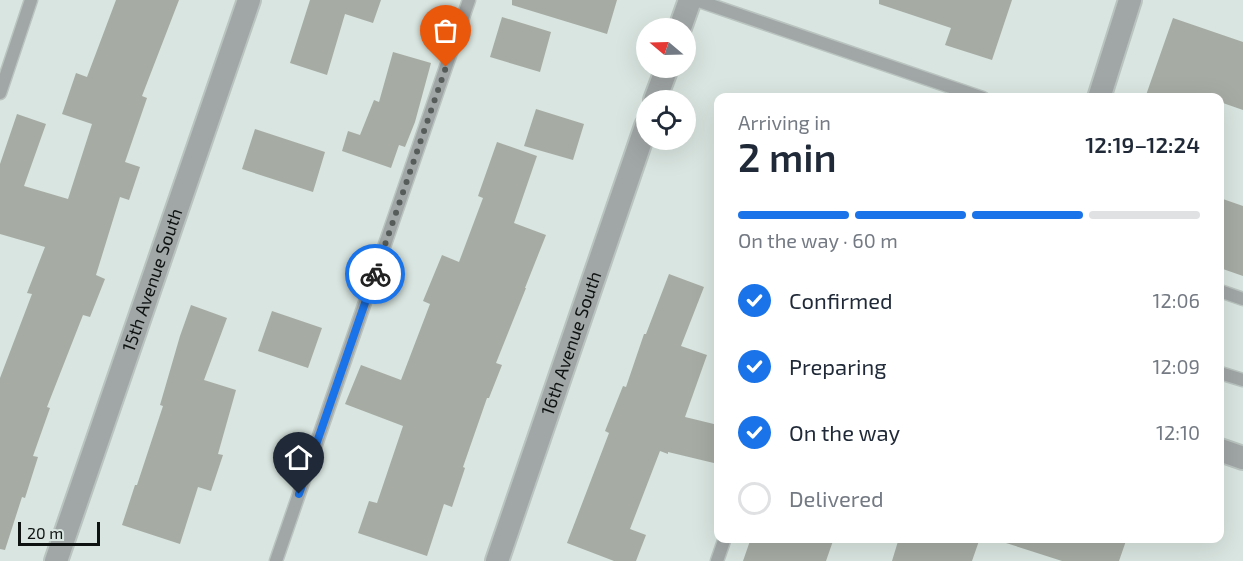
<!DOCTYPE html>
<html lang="en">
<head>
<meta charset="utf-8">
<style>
  body { margin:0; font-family:"Exo 2",sans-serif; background:#f6f6f7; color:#1f2937; height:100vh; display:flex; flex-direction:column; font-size:22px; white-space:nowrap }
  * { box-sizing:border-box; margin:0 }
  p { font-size:20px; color:#747a83 }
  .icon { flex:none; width:33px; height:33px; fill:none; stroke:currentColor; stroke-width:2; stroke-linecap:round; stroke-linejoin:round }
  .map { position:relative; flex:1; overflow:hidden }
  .drawer { position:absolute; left:714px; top:93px; width:510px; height:450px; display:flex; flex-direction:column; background:#fff; border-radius:12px; box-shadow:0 6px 24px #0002 }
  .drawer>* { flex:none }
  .needle { width:39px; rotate:289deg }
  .buttons { position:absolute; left:636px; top:18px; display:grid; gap:12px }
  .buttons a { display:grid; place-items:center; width:60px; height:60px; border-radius:50%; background:#fff; box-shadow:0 6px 24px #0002; font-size:30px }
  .scale { position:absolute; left:18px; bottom:15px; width:82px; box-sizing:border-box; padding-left:6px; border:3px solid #0e1211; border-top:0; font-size:16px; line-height:21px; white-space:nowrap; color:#0e1211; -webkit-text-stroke:4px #d9e5e0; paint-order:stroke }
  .pin { position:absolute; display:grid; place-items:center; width:51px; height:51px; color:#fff; margin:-62px -26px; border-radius:50% 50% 50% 0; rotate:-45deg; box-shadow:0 0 6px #0007 }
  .pin .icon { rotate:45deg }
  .courier { position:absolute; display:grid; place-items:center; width:60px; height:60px; margin:-30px; border:4px solid #1a73e8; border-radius:50%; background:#fff; color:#222; box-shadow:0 2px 8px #0007 }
  .overview em { font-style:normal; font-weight:600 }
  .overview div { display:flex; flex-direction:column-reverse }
  .overview { display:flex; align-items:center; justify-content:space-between; height:102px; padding:0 24px }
  h1 { font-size:39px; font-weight:600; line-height:45px }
  .bar { display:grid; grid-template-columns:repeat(4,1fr); gap:9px 6px; align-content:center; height:72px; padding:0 24px }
  .bar i { height:8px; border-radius:4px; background:#e0e1e3 }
  .bar .selected { background:#1a73e8 }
  .bar p { grid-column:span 4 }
  ol { padding:0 24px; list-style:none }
  li { display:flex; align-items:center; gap:18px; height:66px }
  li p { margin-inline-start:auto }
  li .icon { padding:6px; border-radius:50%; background:#1a73e8; color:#fff; stroke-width:4 }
  li:last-child { color:#747a83 }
  li i { width:33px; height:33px; border:3px solid #e0e1e3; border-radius:50% }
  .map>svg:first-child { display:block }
</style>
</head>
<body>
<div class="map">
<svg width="1243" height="561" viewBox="0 0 1243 561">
  <rect width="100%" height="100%" fill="#d9e5e0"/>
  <path fill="#a6aca4" d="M 116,0 L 179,0 L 142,96 L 147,98 L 125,162 L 140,167 L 129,200 L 120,197 L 96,275 L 105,279 L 90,317 L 83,315 L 47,407 L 50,408 L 33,456 L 38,457 L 25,498 L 22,497 L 5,550 L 0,549 L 0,378 L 32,294 L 27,293 L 45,247 L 0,234 L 0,164 L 17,114 L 46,124 L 24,186 L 68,199 L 92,124 L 62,114 L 76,73 L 87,77 Z
    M 310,0 L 381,0 L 373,23 L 345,14 L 327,75 L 290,63 Z
    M 512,0 L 617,0 L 607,34 L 512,5 Z
    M 879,0 L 1012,0 L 992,60 L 945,45 L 951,28 L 879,4 Z
    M 502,17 L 551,32 L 540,72 L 490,57 Z
    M 1173,18 L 1243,42 L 1243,110 L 1220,102 L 1220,98 L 1145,98 Z
    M 393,52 L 431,63 L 415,122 L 405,147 L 399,145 L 391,168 L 342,151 L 348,131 L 360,135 L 374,100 L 379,102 Z
    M 536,109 L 584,124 L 573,160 L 524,146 Z
    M 255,129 L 325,152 L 313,192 L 242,169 Z
    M 497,142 L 537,156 L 514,223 L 546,235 L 525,288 L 526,288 L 496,363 L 502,365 L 489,398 L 487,398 L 463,467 L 465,468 L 452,507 L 444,504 L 427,556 L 358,533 L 369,501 L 377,503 L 403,426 L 345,404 L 361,365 L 401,380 L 430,304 L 423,301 L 442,255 L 459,262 L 483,198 L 478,196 Z
    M 1220,198 L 1243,206 L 1243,276 L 1220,268 Z
    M 669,274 L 704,287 L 681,346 L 707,355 L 685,417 L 718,425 L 718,464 L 668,452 L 668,454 L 660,451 L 630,529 L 646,535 L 636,561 L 614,561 L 567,543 L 609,433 L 605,431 L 623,386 L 626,387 L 644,334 L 646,334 Z
    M 191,305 L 227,318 L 204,380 L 236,390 L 218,454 L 223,455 L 211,491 L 198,487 L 180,544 L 122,525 L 135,485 L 137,485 L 163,406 L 160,405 L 180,336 Z
    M 272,311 L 322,328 L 308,368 L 258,351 Z
    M 751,538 L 834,538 L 826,561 L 743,561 Z
    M 899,538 L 980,538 L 972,561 L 892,561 Z
    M 1007,538 L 1127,538 L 1119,561 L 1062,561 L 1006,543 Z"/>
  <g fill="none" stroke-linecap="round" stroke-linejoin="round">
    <defs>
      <path id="service" d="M 696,0 L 983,98
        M 0,93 L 31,0
        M 1220,291 L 1243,299
        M 1220,373 L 1243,380
        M 276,561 L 469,0
        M 717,561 L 725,538"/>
      <g id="minor">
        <path d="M 680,28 L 690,0"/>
        <path d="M 1099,98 L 1130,0"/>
        <path d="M 655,100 L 667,68"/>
        <path d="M 1220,450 L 1243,458"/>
        <path id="s1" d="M 56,561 L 249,0"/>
        <path id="s2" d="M 497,561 L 646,126"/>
      </g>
    </defs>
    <use href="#service" stroke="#b9c3bf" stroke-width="15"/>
    <use href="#minor" stroke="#b9c3bf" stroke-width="26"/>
    <use href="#service" stroke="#a1a6a7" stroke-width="12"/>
    <use href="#minor" stroke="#a1a6a7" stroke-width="22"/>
  </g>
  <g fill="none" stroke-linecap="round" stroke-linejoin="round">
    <path stroke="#555c59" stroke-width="6" stroke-dasharray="0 10.8" d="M 375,274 L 446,67"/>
    <path stroke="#1a73e8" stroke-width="8" d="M 299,494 L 375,274"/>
  </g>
  <g text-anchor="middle" stroke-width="6" stroke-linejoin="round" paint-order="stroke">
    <g font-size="18" fill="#0e1211" stroke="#d9e5e0">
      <text dy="6" stroke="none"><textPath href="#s1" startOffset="297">15th Avenue South</textPath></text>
      <text dy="6" stroke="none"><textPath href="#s2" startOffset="230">16th Avenue South</textPath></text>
    </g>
  </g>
</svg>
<div class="buttons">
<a><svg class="needle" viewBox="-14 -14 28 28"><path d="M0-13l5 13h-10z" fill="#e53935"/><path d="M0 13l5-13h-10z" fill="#747a83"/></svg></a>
<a><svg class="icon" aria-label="locate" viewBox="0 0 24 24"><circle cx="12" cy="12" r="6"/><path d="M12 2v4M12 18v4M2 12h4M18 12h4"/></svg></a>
</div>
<div class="scale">20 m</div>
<div class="pin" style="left:446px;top:67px;background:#ea580c"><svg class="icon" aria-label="bag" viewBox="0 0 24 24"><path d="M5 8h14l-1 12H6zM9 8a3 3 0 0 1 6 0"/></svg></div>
<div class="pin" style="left:299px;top:494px;background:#1f2937"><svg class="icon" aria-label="home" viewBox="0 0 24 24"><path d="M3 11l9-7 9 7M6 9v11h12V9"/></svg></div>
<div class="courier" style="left:375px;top:274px"><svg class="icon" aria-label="bike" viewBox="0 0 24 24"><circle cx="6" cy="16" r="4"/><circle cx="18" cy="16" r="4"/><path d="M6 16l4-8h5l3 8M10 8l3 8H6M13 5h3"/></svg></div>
<section class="drawer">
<div class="overview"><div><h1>2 min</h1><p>Arriving in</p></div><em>12:19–12:24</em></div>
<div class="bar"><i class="selected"></i><i class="selected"></i><i class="selected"></i><i></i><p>On the way · 60 m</p></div>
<ol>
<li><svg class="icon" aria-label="check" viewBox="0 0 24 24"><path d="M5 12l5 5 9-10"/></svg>Confirmed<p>12:06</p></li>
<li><svg class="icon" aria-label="check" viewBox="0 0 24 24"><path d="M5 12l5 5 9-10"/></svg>Preparing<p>12:09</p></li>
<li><svg class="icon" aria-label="check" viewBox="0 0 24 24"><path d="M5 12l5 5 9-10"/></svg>On the way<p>12:10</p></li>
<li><i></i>Delivered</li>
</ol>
</section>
</div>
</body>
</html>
